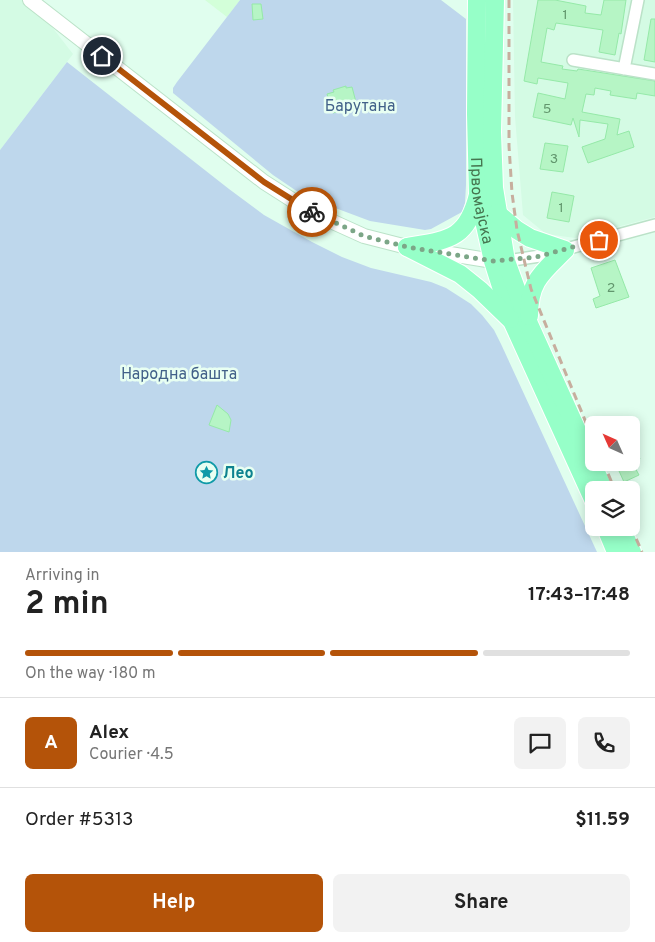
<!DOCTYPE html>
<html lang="en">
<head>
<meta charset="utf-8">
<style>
  body { margin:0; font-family:Overpass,sans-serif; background:#f2f2f2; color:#222; height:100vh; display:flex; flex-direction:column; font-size:19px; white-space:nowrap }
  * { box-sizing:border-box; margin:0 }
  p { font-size:16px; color:#767676 }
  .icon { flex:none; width:28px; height:28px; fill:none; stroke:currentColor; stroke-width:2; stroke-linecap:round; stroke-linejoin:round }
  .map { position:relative; height:552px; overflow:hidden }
  .side { display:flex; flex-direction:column; background:#fff; flex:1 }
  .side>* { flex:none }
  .needle { width:32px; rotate:315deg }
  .tools { position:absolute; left:585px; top:416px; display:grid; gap:10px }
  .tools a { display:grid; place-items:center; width:55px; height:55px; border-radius:8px; background:#fff; box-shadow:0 2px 12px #0003; font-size:25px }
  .pin { position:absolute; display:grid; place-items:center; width:42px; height:42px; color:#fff; margin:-21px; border:2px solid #fff; border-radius:50%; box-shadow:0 1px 5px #0007 }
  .courier { position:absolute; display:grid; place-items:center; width:50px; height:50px; margin:-25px; border:4px solid #b45309; border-radius:50%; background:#fff; color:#222; box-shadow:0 1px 6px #0007 }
  .summary em { font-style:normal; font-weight:700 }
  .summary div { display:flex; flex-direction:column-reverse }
  .summary { display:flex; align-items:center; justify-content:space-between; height:85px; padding:0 25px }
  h1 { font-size:32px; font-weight:700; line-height:38px }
  .bar { display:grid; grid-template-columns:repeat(4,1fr); gap:8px 5px; align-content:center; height:60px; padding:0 25px }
  .bar i { height:6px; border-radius:4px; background:#e0e0e0 }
  .bar .on { background:#b45309 }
  .bar p { grid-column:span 4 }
  .line { display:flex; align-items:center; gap:12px; padding:0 25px; border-top:1px solid #e0e0e0 }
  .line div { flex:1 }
  .round { display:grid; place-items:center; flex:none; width:52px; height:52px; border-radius:8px; background:#f2f2f2 }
  .action { display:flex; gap:10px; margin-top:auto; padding:10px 25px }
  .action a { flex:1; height:58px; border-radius:8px; background:#b45309; color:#fff; font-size:20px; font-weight:700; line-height:58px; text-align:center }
  .action a+a { background:#f2f2f2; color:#222 }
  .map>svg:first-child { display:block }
</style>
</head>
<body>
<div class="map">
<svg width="655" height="552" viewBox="0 0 655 552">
  <rect width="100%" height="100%" fill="#e0feee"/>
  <path fill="#d4fbe4" d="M 0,0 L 31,0 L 73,54 L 0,150 Z
    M 513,0 L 655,0 L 655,217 L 575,238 L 546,234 L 523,215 L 515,117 Z"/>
  <path fill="#d3ffd9" d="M 205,0 L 240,0 L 227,17 Z"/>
  <path fill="#bed7ec" d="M 240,0 L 441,0 L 466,19 L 466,185 L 465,203 L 462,212 L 431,229 L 425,230 L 370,221 L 322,203 L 298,192 L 273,175 L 173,93 L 173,88 L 177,82 Z
    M 67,62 L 229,189 L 264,215 L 312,242 L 342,257 L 371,268 L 431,282 L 446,288 L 471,304 L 482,315 L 494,330 L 501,344 L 597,552 L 0,552 L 0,150 Z"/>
  <path fill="#b6f5c5" stroke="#95e9a8" d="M 538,0 L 555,0 L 586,6 L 585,13 L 601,15 L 604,0 L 626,0 L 621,34 L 619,33 L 615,55 L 599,52 L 603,30 L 556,23 L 554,30 L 547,28 L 541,62 L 563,66 L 562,69 L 577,71 L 578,69 L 655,81 L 655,96 L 637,93 L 636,99 L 610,95 L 611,91 L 595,88 L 594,95 L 586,94 L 582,112 L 620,119 L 617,135 L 629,131 L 634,147 L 588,163 L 582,147 L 605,139 L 608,124 L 580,120 L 579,137 L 573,118 L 571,125 L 533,117 L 538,93 L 565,99 L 568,83 L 538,78 L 537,84 L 524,81 Z
    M 252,4 L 261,4 L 263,19 L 253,20 Z
    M 651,19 L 655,19 L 655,62 L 644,60 Z
    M 346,86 L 346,88 L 352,87 L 357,106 L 333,113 L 327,94 L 334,92 L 333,90 Z
    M 545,143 L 568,146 L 563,172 L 540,169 Z
    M 552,192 L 574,196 L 569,222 L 547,218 Z
    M 615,260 L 629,297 L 596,308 L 593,299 L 600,296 L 591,268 Z
    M 217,405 L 228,414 L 231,420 L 229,432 L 209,425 Z
    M 631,440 L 640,459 L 632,462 L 639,475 L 624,482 L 615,462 L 631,462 Z"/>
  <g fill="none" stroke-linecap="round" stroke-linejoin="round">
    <defs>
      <path id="minor" d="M 573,60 L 655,74
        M 624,69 L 638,0
        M 506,261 L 540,256 L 655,225"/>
      <path id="tertiary" d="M 30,0 L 264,182 L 311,212 L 364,236 L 407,247 L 493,261 L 500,261"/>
      <g id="primary">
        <path id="s1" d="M 477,0 L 476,114 L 478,194 L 493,261 L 512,321 L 594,501"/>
        <path d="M 495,0 L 492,132 L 494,188 L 506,261 L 529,324 L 604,490"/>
        <path d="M 497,213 L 517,230 L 530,238 L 565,250 C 542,273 529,281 529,316"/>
        <path d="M 407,247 L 460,274 L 480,290 L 510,319"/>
        <path d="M 407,247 C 448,240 467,240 478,195"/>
        <path d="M 606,528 L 616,552"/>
        <path d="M 621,528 L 632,552"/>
      </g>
    </defs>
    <use href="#minor" stroke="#bbe2c8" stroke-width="14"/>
    <use href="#tertiary" stroke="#bbe2c8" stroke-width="16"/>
    <use href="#primary" stroke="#fff" stroke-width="20"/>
    <use href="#minor" stroke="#fff" stroke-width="11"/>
    <use href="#tertiary" stroke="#fff" stroke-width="14"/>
    <use href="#primary" stroke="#96ffc8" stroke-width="18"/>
    <path stroke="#c7ae9e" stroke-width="3" stroke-dasharray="8 5" stroke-linecap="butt" d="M 509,0 L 509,146 L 512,193 L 517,230 L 531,289 L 594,442
      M 603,462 L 615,490
      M 631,527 L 642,552"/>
  </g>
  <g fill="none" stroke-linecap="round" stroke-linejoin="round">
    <path stroke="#7ca687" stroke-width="5" stroke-dasharray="0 9" d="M 312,212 L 364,236 L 407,247 L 493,261 L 536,257 L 599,240"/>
    <path stroke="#b45309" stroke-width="6" d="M 102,56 L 264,182 L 312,212"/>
  </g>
  <defs>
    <symbol id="sight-ring" viewBox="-11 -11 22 22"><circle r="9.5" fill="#e8fff2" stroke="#0f9aa8" stroke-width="1.5"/><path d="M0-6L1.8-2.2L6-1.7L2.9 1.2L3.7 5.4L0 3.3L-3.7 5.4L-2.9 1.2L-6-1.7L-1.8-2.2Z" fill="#0f9aa8"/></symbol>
  </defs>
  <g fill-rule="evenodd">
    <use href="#sight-ring" x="194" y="460" width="25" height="25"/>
  </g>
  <g text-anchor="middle" stroke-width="5" stroke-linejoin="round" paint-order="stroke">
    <g font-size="14" fill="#62966d">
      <text x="565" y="19">1</text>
      <text x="547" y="113">5</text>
      <text x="554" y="163">3</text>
      <text x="561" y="212">1</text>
      <text x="611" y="292">2</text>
    </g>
    <g font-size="16" fill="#426189" stroke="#e8fff2">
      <text x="360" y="111">Барутана</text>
      <text x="179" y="379">Народна башта</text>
    </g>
    <g font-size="16" fill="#467650" stroke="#e8fff2">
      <text dy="6" stroke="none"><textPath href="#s1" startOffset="201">Првомајска</textPath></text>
    </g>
    <g font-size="16" font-weight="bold" fill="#0d838f" stroke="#e8fff2" text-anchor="start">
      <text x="223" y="478">Лео</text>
    </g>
  </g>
</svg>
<div class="tools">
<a><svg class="needle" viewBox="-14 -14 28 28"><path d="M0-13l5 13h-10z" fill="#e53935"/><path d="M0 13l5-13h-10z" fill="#767676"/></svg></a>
<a><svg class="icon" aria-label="layers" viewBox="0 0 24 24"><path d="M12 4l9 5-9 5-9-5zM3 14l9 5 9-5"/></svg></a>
</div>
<div class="pin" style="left:599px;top:240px;background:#ea580c"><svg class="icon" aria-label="bag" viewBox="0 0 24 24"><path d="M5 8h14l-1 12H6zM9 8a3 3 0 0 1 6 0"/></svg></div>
<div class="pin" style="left:102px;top:56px;background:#1f2937"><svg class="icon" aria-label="home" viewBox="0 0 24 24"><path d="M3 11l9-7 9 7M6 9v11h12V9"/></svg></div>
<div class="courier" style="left:312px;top:212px"><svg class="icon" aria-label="bike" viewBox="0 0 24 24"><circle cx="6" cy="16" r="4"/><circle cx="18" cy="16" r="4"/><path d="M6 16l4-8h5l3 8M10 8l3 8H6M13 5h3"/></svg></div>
</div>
<section class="side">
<div class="summary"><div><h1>2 min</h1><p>Arriving in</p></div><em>17:43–17:48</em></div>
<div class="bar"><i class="on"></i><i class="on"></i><i class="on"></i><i></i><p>On the way · 180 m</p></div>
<div class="line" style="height:90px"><b class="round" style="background:#b45309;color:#fff">A</b><div><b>Alex</b><p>Courier · 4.5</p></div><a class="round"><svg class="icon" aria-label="chat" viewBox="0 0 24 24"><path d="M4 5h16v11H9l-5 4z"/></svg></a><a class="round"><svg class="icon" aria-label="phone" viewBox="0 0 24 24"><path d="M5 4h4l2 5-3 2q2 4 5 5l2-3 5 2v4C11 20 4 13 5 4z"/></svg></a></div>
<div class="line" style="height:65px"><div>Order #5313</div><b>$11.59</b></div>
<div class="action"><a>Help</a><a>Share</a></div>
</section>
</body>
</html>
